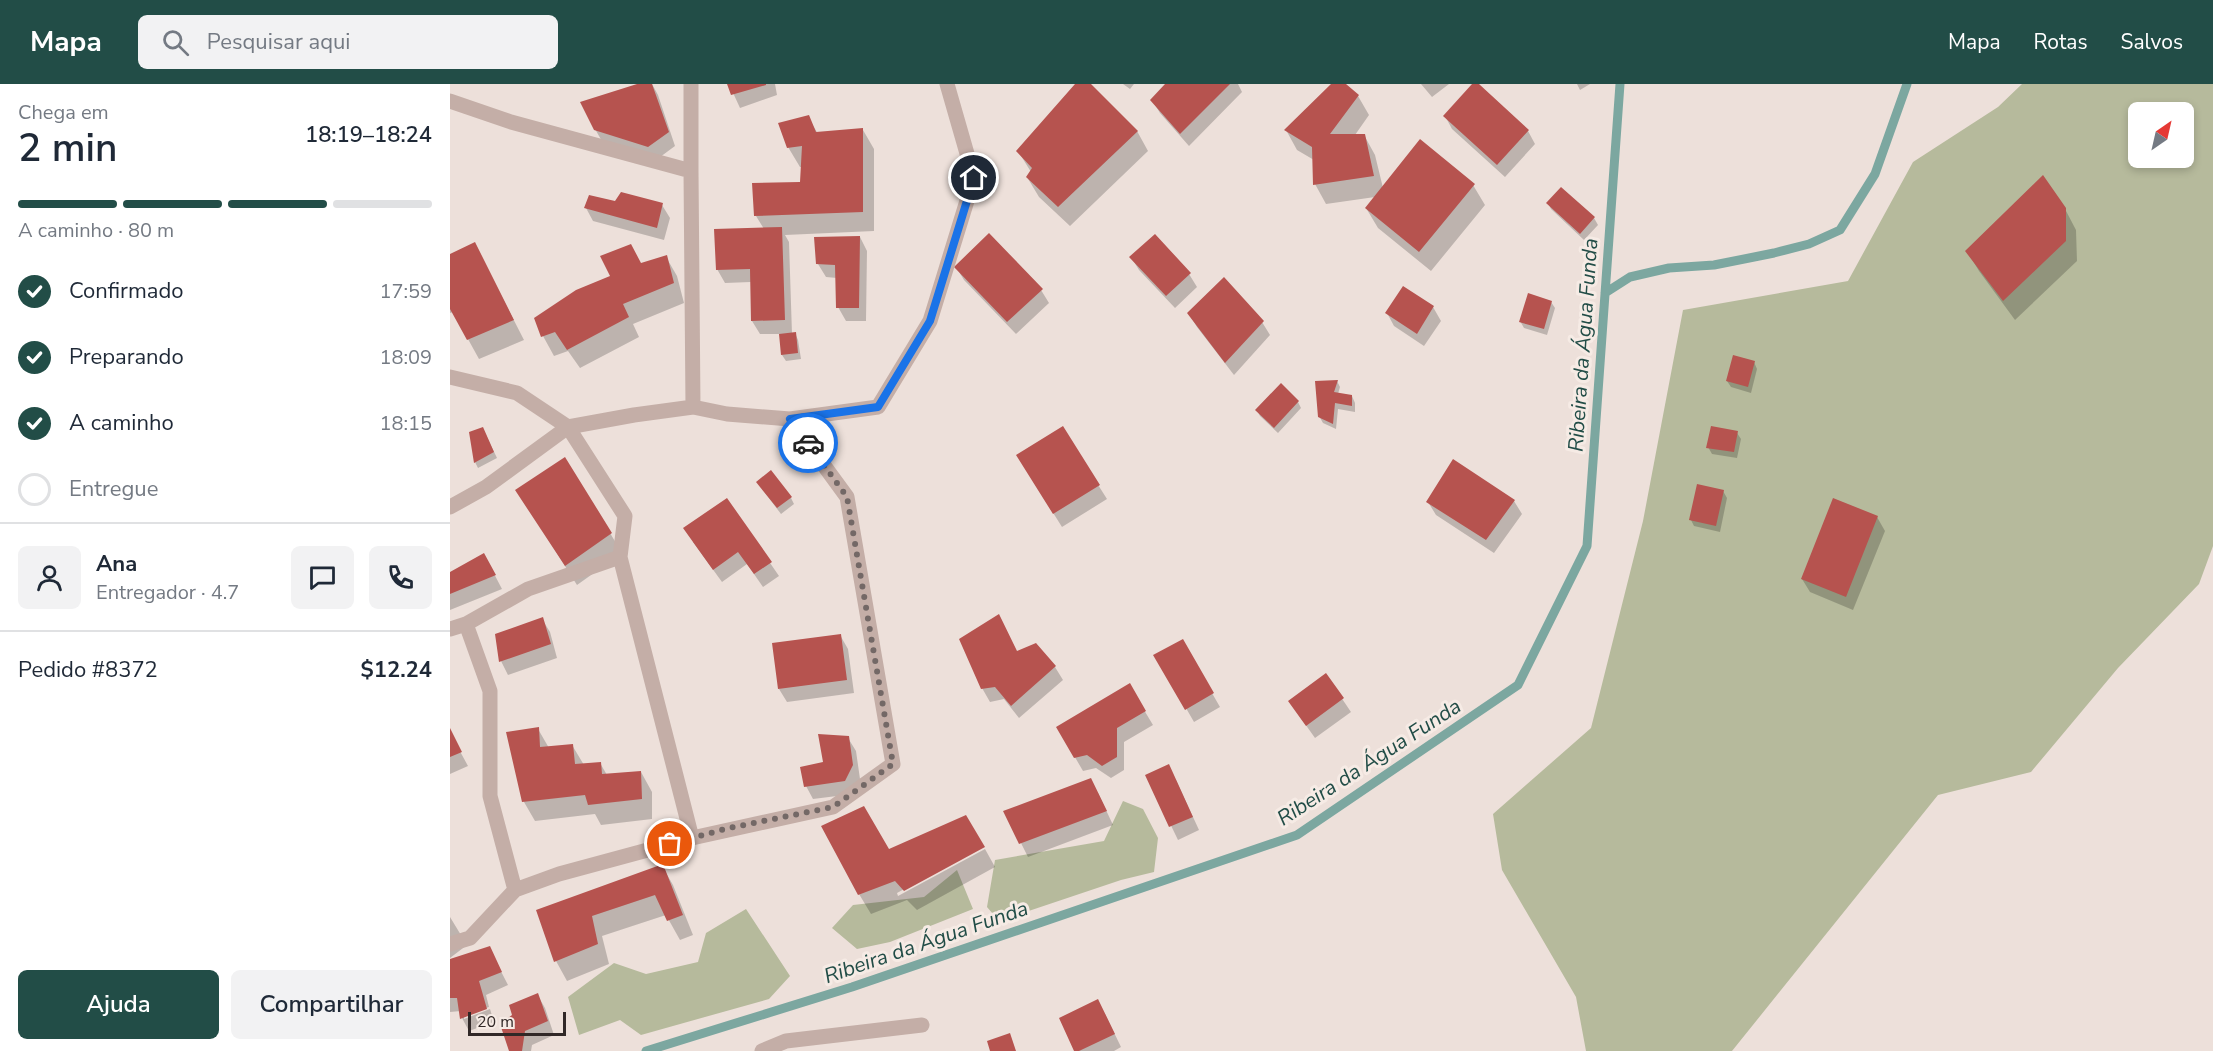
<!DOCTYPE html>
<html lang="pt">
<head>
<meta charset="utf-8">
<style>
  body { margin:0; font-family:"Nunito Sans",sans-serif; background:#f2f2f3; color:#1f2937; height:100vh; display:flex; flex-direction:column; font-size:22px; white-space:nowrap }
  * { box-sizing:border-box; margin:0 }
  p { font-size:20px; color:#747a83 }
  .icon { flex:none; width:33px; height:33px; fill:none; stroke:currentColor; stroke-width:2; stroke-linecap:round; stroke-linejoin:round }
  .map { position:relative; flex:1; overflow:hidden }
  .details { display:flex; flex-direction:column; background:#fff; width:450px }
  .details>* { flex:none }
  .needle { width:39px; rotate:34deg }
  .controls { position:absolute; left:1678px; top:18px; display:grid; gap:12px }
  .controls a { display:grid; place-items:center; width:66px; height:66px; border-radius:9px; background:#fff; box-shadow:0 3px 9px #0003; font-size:30px }
  .scale { position:absolute; left:18px; bottom:15px; width:98px; box-sizing:border-box; padding-left:6px; border:3px solid #312827; border-top:0; font-size:16px; line-height:21px; white-space:nowrap; color:#312827; -webkit-text-stroke:4px #f6ebe5; paint-order:stroke }
  .pin { position:absolute; display:grid; place-items:center; width:51px; height:51px; color:#fff; margin:-26px; border:3px solid #fff; border-radius:50%; box-shadow:0 2px 6px #0007 }
  .courier { position:absolute; display:grid; place-items:center; width:60px; height:60px; margin:-30px; border:4px solid #1a73e8; border-radius:50%; background:#fff; color:#222; box-shadow:0 2px 8px #0007 }
  .head em { font-style:normal; font-weight:600 }
  .head div { display:flex; flex-direction:column-reverse }
  .head { display:flex; align-items:center; justify-content:space-between; height:102px; padding:0 18px }
  h1 { font-size:39px; font-weight:600; line-height:45px }
  .bar { display:grid; grid-template-columns:repeat(4,1fr); gap:9px 6px; align-content:center; height:72px; padding:0 18px }
  .bar i { height:8px; border-radius:4px; background:#e0e1e3 }
  .bar .current { background:#224d47 }
  .bar p { grid-column:span 4 }
  .line { display:flex; align-items:center; gap:15px; padding:0 18px; border-top:2px solid #e0e1e3 }
  .line div { flex:1 }
  .round { display:grid; place-items:center; flex:none; width:63px; height:63px; border-radius:9px; background:#f2f2f3 }
  ol { padding:0 18px; list-style:none }
  li { display:flex; align-items:center; gap:18px; height:66px }
  li p { margin-inline-start:auto }
  li .icon { padding:6px; border-radius:50%; background:#224d47; color:#fff; stroke-width:4 }
  li:last-child { color:#747a83 }
  li i { width:33px; height:33px; border:3px solid #e0e1e3; border-radius:50% }
  .button { display:flex; gap:12px; margin-top:auto; padding:12px 18px }
  .button a { flex:1; height:69px; border-radius:9px; background:#224d47; color:#fff; font-size:24px; font-weight:600; line-height:69px; text-align:center }
  .button a+a { background:#f2f2f3; color:#1f2937 }
  header { display:flex; align-items:center; gap:36px; box-sizing:border-box; height:84px; padding:0 30px; background:#224d47; color:#fff }
  header strong { font-size:28px }
  nav { display:flex; gap:33px; margin-inline-start:auto; font-size:21px }
  .search { width:420px; height:54px; background:#f2f2f3; display:flex; align-items:center; gap:15px; box-sizing:border-box; padding:0 21px; border-radius:9px; color:#747a83; font-size:22px }
  main { display:flex; flex:1; min-height:0 }
  .map>svg:first-child { display:block }
</style>
</head>
<body>
<header>
<strong>Mapa</strong>
<div class="search"><svg class="icon" aria-label="search" viewBox="0 0 24 24"><circle cx="10" cy="10" r="6"/><path d="M15 15l6 6"/></svg>Pesquisar aqui</div>
<nav><a>Mapa</a><a>Rotas</a><a>Salvos</a></nav>
</header>
<main>
<section class="details">
<div class="head"><div><h1>2 min</h1><p>Chega em</p></div><em>18:19–18:24</em></div>
<div class="bar"><i class="current"></i><i class="current"></i><i class="current"></i><i></i><p>A caminho · 80 m</p></div>
<ol>
<li><svg class="icon" aria-label="check" viewBox="0 0 24 24"><path d="M5 12l5 5 9-10"/></svg>Confirmado<p>17:59</p></li>
<li><svg class="icon" aria-label="check" viewBox="0 0 24 24"><path d="M5 12l5 5 9-10"/></svg>Preparando<p>18:09</p></li>
<li><svg class="icon" aria-label="check" viewBox="0 0 24 24"><path d="M5 12l5 5 9-10"/></svg>A caminho<p>18:15</p></li>
<li><i></i>Entregue</li>
</ol>
<div class="line" style="height:108px"><a class="round"><svg class="icon" aria-label="person" viewBox="0 0 24 24"><circle cx="12" cy="8" r="4"/><path d="M4 21q1-7 8-7t8 7"/></svg></a><div><b>Ana</b><p>Entregador · 4.7</p></div><a class="round"><svg class="icon" aria-label="chat" viewBox="0 0 24 24"><path d="M4 5h16v11H9l-5 4z"/></svg></a><a class="round"><svg class="icon" aria-label="phone" viewBox="0 0 24 24"><path d="M5 4h4l2 5-3 2q2 4 5 5l2-3 5 2v4C11 20 4 13 5 4z"/></svg></a></div>
<div class="line" style="height:78px"><div>Pedido #8372</div><b>$12.24</b></div>
<div class="button"><a>Ajuda</a><a>Compartilhar</a></div>
</section>
<div class="map">
<svg width="1763" height="967" viewBox="0 0 1763 967">
  <rect width="100%" height="100%" fill="#ede0da"/>
  <path fill="#b6ba9c" fill-rule="evenodd" d="M 1572,0 L 1763,0 L 1763,462 L 1749,500 L 1668,584 L 1581,688 L 1488,711 L 1282,967 L 1136,967 L 1126,913 L 1052,786 L 1043,730 L 1141,644 L 1193,437 L 1233,226 L 1398,197 L 1463,78 L 1548,23 ZM 1689,28 L 1734,28 L 1734,74 L 1689,74 Z
    M 673,717 L 693,725 L 708,754 L 704,788 L 671,796 L 549,837 L 537,823 L 545,776 L 654,757 Z
    M 507,786 L 523,825 L 440,858 L 407,865 L 382,844 L 403,821 L 474,813 Z
    M 296,825 L 340,892 L 319,915 L 191,951 L 170,936 L 129,951 L 118,913 L 164,879 L 196,890 L 248,878 L 256,849 Z"/>
  <path fill="#0003" d="M 192,0 L 202,0 L 208,11 L 225,62 L 206,76 L 153,59 L 145,45 Z
    M 279,0 L 325,0 L 327,11 L 290,24 Z
    M 627,0 L 638,0 L 687,47 L 698,67 L 620,142 L 589,113 L 577,93 L 581,88 L 568,67 Z
    M 673,0 L 684,0 L 680,5 Z
    M 718,0 L 788,0 L 792,8 L 739,62 L 710,29 L 702,16 Z
    M 884,0 L 893,0 L 908,12 L 919,31 L 905,51 L 914,51 L 925,71 L 933,104 L 1023,101 L 1035,121 L 981,187 L 928,144 L 916,124 L 925,113 L 876,120 L 865,100 L 864,76 L 847,66 L 836,46 Z
    M 971,0 L 999,0 L 982,13 Z
    M 1024,0 L 1078,47 L 1085,60 L 1055,93 L 1002,45 L 995,32 Z
    M 1127,0 L 1140,0 L 1130,6 Z
    M 358,33 L 368,50 L 413,46 L 424,65 L 424,147 L 335,151 L 339,158 L 342,250 L 345,249 L 348,256 L 351,275 L 336,277 L 332,271 L 330,250 L 310,250 L 302,237 L 301,198 L 275,199 L 267,185 L 314,145 L 306,132 L 351,99 L 352,83 L 350,83 L 338,63 Z
    M 1111,105 L 1144,134 L 1148,141 L 1134,156 L 1101,125 L 1098,119 Z
    M 165,119 L 212,121 L 220,134 L 214,156 L 143,137 L 136,124 Z
    M 1615,125 L 1626,146 L 1627,177 L 1565,236 L 1529,187 L 1517,167 Z
    M 410,153 L 417,167 L 416,237 L 396,237 L 388,223 L 387,194 L 376,193 L 368,180 Z
    M 25,160 L 74,256 L 29,275 L 3,228 L 0,229 L 0,172 Z
    M 216,173 L 227,192 L 234,219 L 183,240 L 189,253 L 130,284 L 118,267 L 104,272 L 93,252 L 191,180 Z
    M 681,173 L 739,190 L 747,203 L 725,224 L 689,186 Z
    M 506,183 L 591,206 L 599,219 L 566,250 L 514,196 Z
    M 953,204 L 983,223 L 991,237 L 974,262 L 944,242 L 937,229 Z
    M 1101,218 L 1105,224 L 1097,251 L 1074,244 L 1070,237 Z
    M 739,230 L 812,238 L 820,251 L 784,291 L 747,243 Z
    M 1304,278 L 1307,285 L 1301,309 L 1281,303 L 1277,297 Z
    M 887,297 L 890,303 L 888,310 L 902,312 L 905,319 L 905,328 L 888,325 L 886,345 L 873,339 L 869,332 Z
    M 848,318 L 851,324 L 828,349 L 810,332 L 807,326 Z
    M 612,344 L 657,415 L 612,443 L 575,384 Z
    M 21,349 L 36,351 L 47,374 L 28,384 L 25,378 Z
    M 1287,349 L 1291,355 L 1287,374 L 1262,370 L 1258,363 Z
    M 312,405 L 341,414 L 344,420 L 331,430 Z
    M 67,406 L 160,449 L 172,469 L 127,501 Z
    M 1273,407 L 1277,414 L 1270,448 L 1244,442 L 1241,436 Z
    M 277,416 L 329,492 L 313,503 L 297,480 L 272,498 L 243,458 Z
    M 1384,416 L 1427,433 L 1435,447 L 1403,526 L 1360,508 L 1352,495 Z
    M 1064,417 L 1072,430 L 1044,469 L 986,431 L 978,418 Z
    M 41,484 L 52,505 L 0,526 L 0,490 Z
    M 92,535 L 100,548 L 107,574 L 58,591 L 51,577 Z
    M 390,551 L 398,565 L 404,609 L 337,618 L 329,605 Z
    M 732,557 L 770,623 L 744,638 L 706,572 Z
    M 567,569 L 605,583 L 613,596 L 569,634 L 554,615 L 540,618 L 532,604 Z
    M 876,591 L 901,628 L 865,654 L 848,630 Z
    M 679,601 L 703,641 L 674,658 L 674,686 L 661,694 L 646,684 L 633,687 L 608,644 Z
    M 88,645 L 99,664 L 122,661 L 134,681 L 150,679 L 157,691 L 191,688 L 202,708 L 202,735 L 151,741 L 145,730 L 85,737 L 74,718 Z
    M 0,649 L 18,682 L 0,690 Z
    M 398,654 L 406,667 L 410,695 L 403,710 L 363,715 L 356,702 Z
    M 697,692 L 726,696 L 749,746 L 728,756 Z
    M 648,709 L 663,741 L 578,773 L 571,759 Z
    M 533,762 L 447,809 L 448,812 L 535,765 L 545,783 L 467,826 L 457,816 L 421,830 L 409,810 L 438,767 Z
    M 212,782 L 223,801 L 243,851 L 230,856 L 216,831 L 152,852 L 159,880 L 117,897 L 106,877 L 88,827 Z
    M 0,833 L 17,861 L 0,874 Z
    M 39,864 L 58,901 L 36,911 L 39,923 L 14,932 L 14,935 L 40,925 L 44,938 L 19,947 L 12,934 L 11,927 L 0,928 L 0,877 Z
    M 87,910 L 95,924 L 104,951 L 82,961 L 81,967 L 60,967 Z
    M 655,930 L 671,963 L 664,967 L 626,967 Z"/>
  <g fill="none" stroke-linecap="round" stroke-linejoin="round">
    <path stroke="#7ca7a0" stroke-width="9" d="M 1155,209 L 1180,193 L 1219,184 L 1264,181 L 1324,169 L 1359,160 L 1390,146 L 1425,90 L 1457,0
      M 196,967 L 402,903 L 847,751 L 1068,601 L 1137,462 L 1170,0"/>
  </g>
  <path fill="#b6534f" d="M 187,0 L 202,0 L 219,48 L 198,63 L 144,46 L 130,18 Z
    M 277,0 L 316,0 L 316,1 L 281,11 Z
    M 625,0 L 641,0 L 688,47 L 608,123 L 576,93 L 582,84 L 566,67 Z
    M 715,0 L 780,0 L 730,50 L 700,16 Z
    M 881,0 L 896,0 L 909,11 L 880,50 L 915,50 L 924,92 L 863,101 L 862,63 L 834,46 Z
    M 1022,0 L 1029,0 L 1079,46 L 1047,81 L 993,32 Z
    M 359,31 L 366,48 L 413,44 L 413,128 L 304,132 L 302,99 L 350,98 L 352,62 L 337,64 L 328,39 Z
    M 970,55 L 1025,100 L 969,168 L 915,124 Z
    M 1593,91 L 1616,124 L 1616,157 L 1553,217 L 1515,167 Z
    M 1111,103 L 1145,133 L 1130,150 L 1096,119 Z
    M 171,108 L 213,119 L 207,144 L 134,124 L 139,111 L 165,117 Z
    M 332,143 L 335,236 L 301,237 L 300,185 L 266,186 L 264,145 Z
    M 539,149 L 593,205 L 557,238 L 504,183 Z
    M 705,150 L 741,189 L 716,212 L 679,173 Z
    M 410,152 L 409,224 L 386,224 L 385,181 L 366,180 L 364,153 Z
    M 25,158 L 64,236 L 17,256 L 0,225 L 0,170 Z
    M 181,160 L 191,179 L 217,171 L 224,199 L 173,220 L 179,233 L 117,266 L 105,248 L 91,253 L 84,234 L 126,206 L 160,192 L 150,172 Z
    M 774,193 L 814,237 L 775,279 L 737,229 Z
    M 953,202 L 984,222 L 967,250 L 935,229 Z
    M 1078,209 L 1102,217 L 1094,245 L 1069,238 Z
    M 346,248 L 348,269 L 331,271 L 329,250 Z
    M 1283,271 L 1305,277 L 1298,303 L 1276,297 Z
    M 888,296 L 884,308 L 902,311 L 902,322 L 885,319 L 883,340 L 868,333 L 865,297 Z
    M 831,299 L 849,317 L 824,344 L 805,326 Z
    M 613,342 L 650,401 L 603,430 L 566,371 Z
    M 1261,342 L 1288,347 L 1284,368 L 1256,364 Z
    M 33,343 L 44,368 L 24,379 L 19,348 Z
    M 115,373 L 162,449 L 115,482 L 65,406 Z
    M 1003,375 L 1065,416 L 1036,456 L 976,418 Z
    M 321,386 L 342,413 L 327,424 L 306,398 Z
    M 1247,400 L 1274,406 L 1266,442 L 1239,436 Z
    M 277,414 L 322,478 L 304,490 L 288,468 L 263,486 L 233,444 Z
    M 1383,414 L 1428,432 L 1396,513 L 1351,495 Z
    M 34,469 L 46,491 L 0,510 L 0,488 Z
    M 549,530 L 567,567 L 586,559 L 606,582 L 561,622 L 545,603 L 531,605 L 509,555 Z
    M 93,533 L 101,560 L 49,578 L 45,550 Z
    M 391,550 L 397,596 L 328,605 L 322,559 Z
    M 733,555 L 764,609 L 735,626 L 703,571 Z
    M 876,589 L 894,614 L 856,642 L 838,617 Z
    M 680,599 L 696,627 L 667,644 L 667,673 L 652,682 L 637,671 L 624,674 L 606,643 Z
    M 89,643 L 90,663 L 123,660 L 125,680 L 151,678 L 152,690 L 191,687 L 192,715 L 138,721 L 135,711 L 72,718 L 56,648 Z
    M 0,644 L 12,668 L 0,673 Z
    M 368,650 L 399,652 L 403,681 L 395,697 L 354,703 L 350,683 L 373,678 Z
    M 719,680 L 743,733 L 719,743 L 695,691 Z
    M 641,694 L 657,727 L 569,760 L 553,727 Z
    M 414,722 L 439,765 L 516,731 L 535,763 L 454,807 L 445,797 L 408,811 L 371,742 Z
    M 213,780 L 233,831 L 217,837 L 205,811 L 142,832 L 148,860 L 104,878 L 86,826 Z
    M 40,862 L 52,888 L 29,897 L 37,925 L 10,935 L 7,914 L 0,914 L 0,875 Z
    M 88,909 L 98,937 L 75,947 L 72,967 L 59,967 L 50,940 L 62,931 L 59,921 Z
    M 648,915 L 665,950 L 629,967 L 624,967 L 609,934 Z
    M 560,949 L 566,967 L 540,967 L 537,957 Z"/>
  <g fill="none" stroke-linecap="round" stroke-linejoin="round">
    <path stroke="#c4aea7" stroke-width="15" d="M 0,17 L 61,38 L 241,87 L 241,0
      M 241,87 L 243,323
      M 0,293 L 67,309 L 118,343 L 175,432 L 170,473 L 78,505 L 16,540
      M 0,423 L 36,403 L 118,343 L 184,331 L 243,323 L 277,330 L 340,335 L 428,323 L 480,237 L 524,94 L 497,0
      M 170,473 L 242,754
      M 0,545 L 16,540 L 40,607 L 40,712 L 65,806
      M 0,860 L 20,854 L 65,806 L 109,790 L 242,754 L 383,723 L 443,680 L 397,413 L 340,335
      M 312,967 L 336,957 L 472,941"/>
  </g>
  <g fill="none" stroke-linecap="round" stroke-linejoin="round">
    <path stroke="#736866" stroke-width="6" stroke-dasharray="0 10.8" d="M 220,760 L 279,744 L 383,723 L 443,680 L 397,413 L 358,359"/>
    <path stroke="#1a73e8" stroke-width="8" d="M 358,359 L 340,335 L 428,323 L 480,237 L 524,94"/>
  </g>
  <g text-anchor="middle" stroke-width="6" stroke-linejoin="round" paint-order="stroke">
    <g font-size="21" font-style="italic" fill="#224d47" stroke="#f6ebe5">
      <text transform="translate(1133 261) rotate(-86)" y="7">Ribeira da Água Funda</text>
      <text transform="translate(919 678) rotate(-33)" y="7">Ribeira da Água Funda</text>
      <text transform="translate(476 858) rotate(-19)" y="7">Ribeira da Água Funda</text>
    </g>
  </g>
</svg>
<div class="controls">
<a><svg class="needle" viewBox="-14 -14 28 28"><path d="M0-13l5 13h-10z" fill="#e53935"/><path d="M0 13l5-13h-10z" fill="#747a83"/></svg></a>
</div>
<div class="scale">20 m</div>
<div class="pin" style="left:220px;top:760px;background:#ea580c"><svg class="icon" aria-label="bag" viewBox="0 0 24 24"><path d="M5 8h14l-1 12H6zM9 8a3 3 0 0 1 6 0"/></svg></div>
<div class="pin" style="left:524px;top:94px;background:#1f2937"><svg class="icon" aria-label="home" viewBox="0 0 24 24"><path d="M3 11l9-7 9 7M6 9v11h12V9"/></svg></div>
<div class="courier" style="left:358px;top:359px"><svg class="icon" aria-label="car" viewBox="0 0 24 24"><path d="M5 17H2v-5l4-1 3-4h7l3 4 3 1v5h-3M9 17h6M6 11h13"/><circle cx="7" cy="17" r="2"/><circle cx="17" cy="17" r="2"/></svg></div>
</div>
</main>
</body>
</html>
